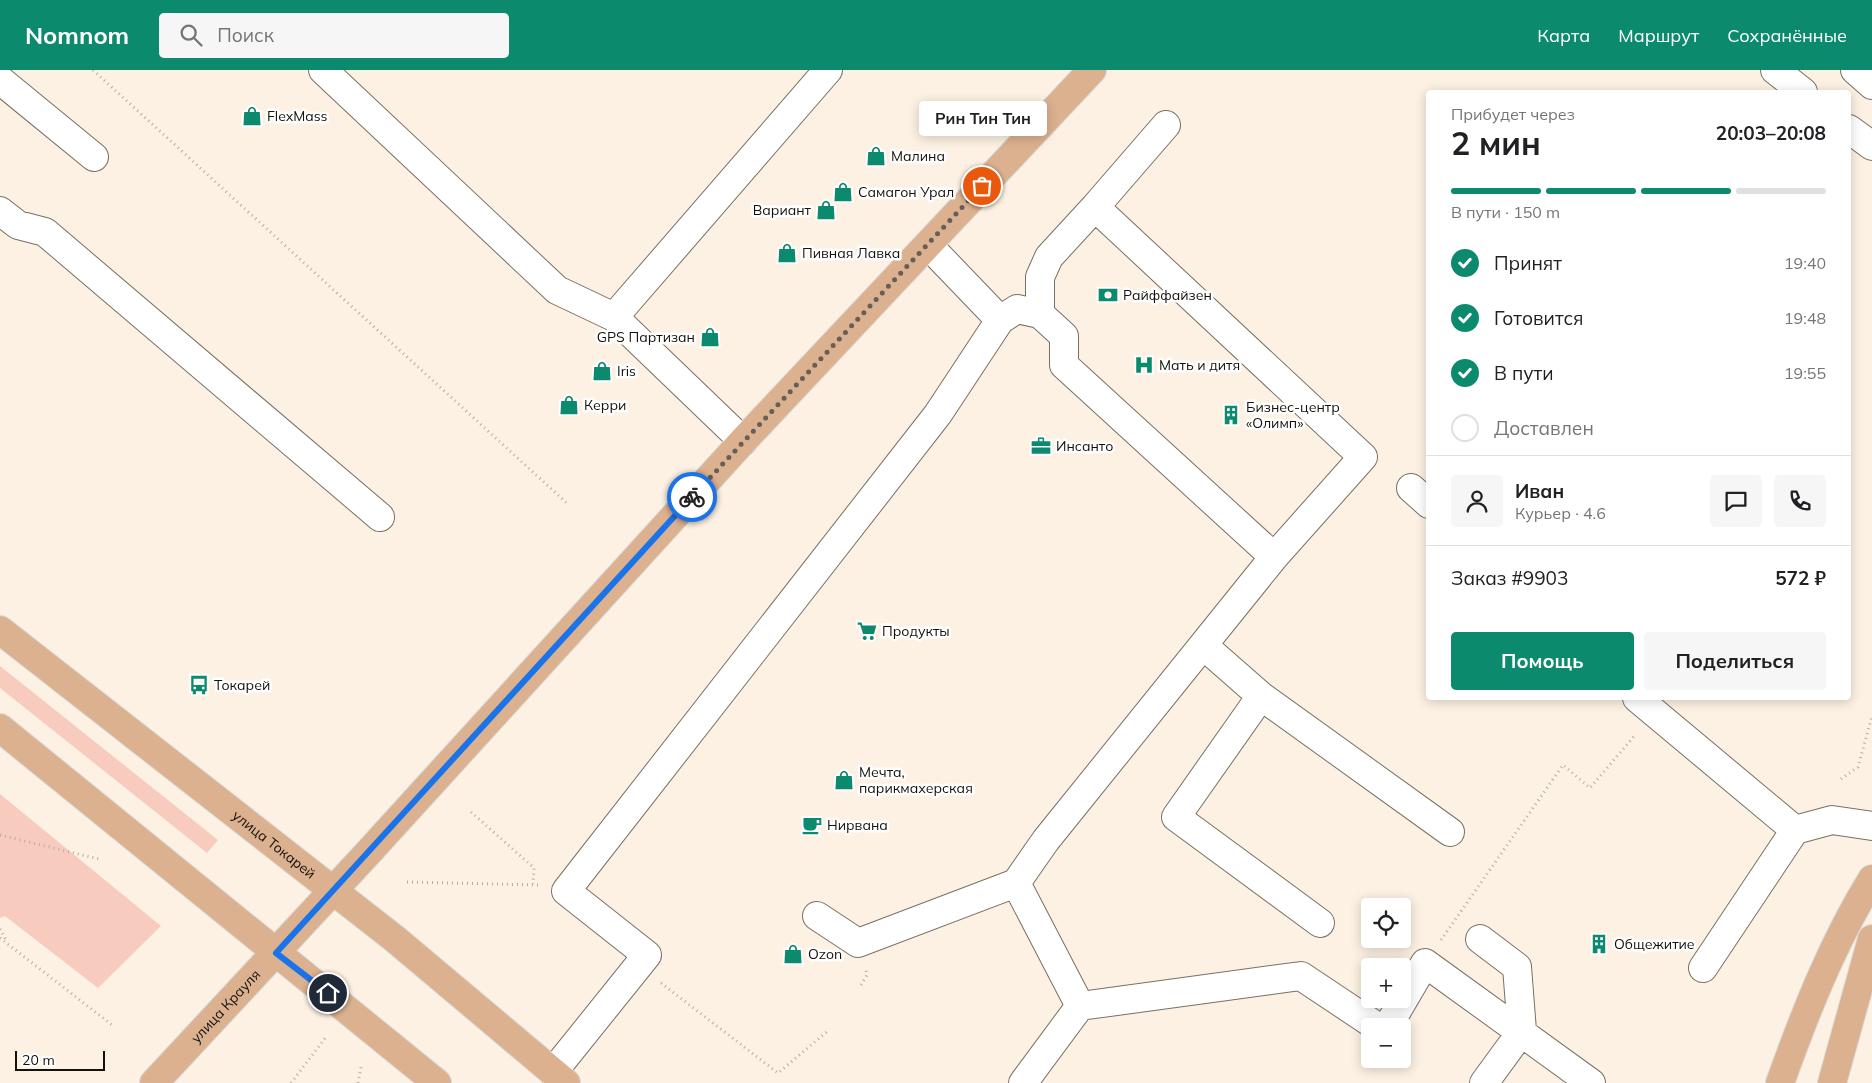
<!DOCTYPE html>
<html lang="ru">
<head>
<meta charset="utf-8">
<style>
  body { margin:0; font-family:Mulish,sans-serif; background:#f6f6f6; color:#202124; height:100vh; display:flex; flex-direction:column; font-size:19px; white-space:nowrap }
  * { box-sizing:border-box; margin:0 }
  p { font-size:16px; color:#757577 }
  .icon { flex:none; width:28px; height:28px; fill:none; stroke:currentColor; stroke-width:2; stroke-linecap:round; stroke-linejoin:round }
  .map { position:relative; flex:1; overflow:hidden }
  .details { position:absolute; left:1426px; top:20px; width:425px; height:610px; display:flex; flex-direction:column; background:#fff; border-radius:5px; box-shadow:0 2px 12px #0003 }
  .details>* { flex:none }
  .controls { position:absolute; left:1361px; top:828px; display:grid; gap:10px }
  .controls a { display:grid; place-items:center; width:50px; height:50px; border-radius:5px; background:#fff; box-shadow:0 2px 12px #0003; font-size:25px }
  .scale { position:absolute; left:15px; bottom:12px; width:90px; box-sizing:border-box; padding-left:5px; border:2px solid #14110c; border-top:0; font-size:14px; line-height:18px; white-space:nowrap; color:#14110c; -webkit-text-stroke:4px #fff; paint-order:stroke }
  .pin { position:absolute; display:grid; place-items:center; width:42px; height:42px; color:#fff; margin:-21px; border:2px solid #fff; border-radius:50%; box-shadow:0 1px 5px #0007 }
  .courier { position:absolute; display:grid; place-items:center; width:50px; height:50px; margin:-25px; border:4px solid #1a73e8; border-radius:50%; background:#fff; color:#222; box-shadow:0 1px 6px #0007 }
  .bubble { position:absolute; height:35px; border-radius:5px; background:#fff; box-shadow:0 2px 12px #0003; font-size:16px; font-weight:700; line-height:35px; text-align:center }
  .overview em { font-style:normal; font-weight:700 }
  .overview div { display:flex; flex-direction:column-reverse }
  .overview { display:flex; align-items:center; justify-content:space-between; height:85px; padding:0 25px }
  h1 { font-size:32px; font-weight:700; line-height:38px }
  .bar { display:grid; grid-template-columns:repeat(4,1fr); gap:8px 5px; align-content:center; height:60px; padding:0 25px }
  .bar i { height:6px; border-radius:4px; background:#e0e0e0 }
  .bar .active { background:#0c8a6d }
  .bar p { grid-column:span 4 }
  .line { display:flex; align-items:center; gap:12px; padding:0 25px; border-top:1px solid #e0e0e0 }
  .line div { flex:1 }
  .round { display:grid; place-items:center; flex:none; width:52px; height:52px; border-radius:5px; background:#f6f6f6 }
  ol { padding:0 25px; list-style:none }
  li { display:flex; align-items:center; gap:15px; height:55px }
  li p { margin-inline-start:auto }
  li .icon { padding:5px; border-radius:50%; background:#0c8a6d; color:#fff; stroke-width:4 }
  li:last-child { color:#757577 }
  li i { width:28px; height:28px; border:2px solid #e0e0e0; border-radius:50% }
  .cta { display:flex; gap:10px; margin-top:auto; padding:10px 25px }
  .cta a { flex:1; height:58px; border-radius:5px; background:#0c8a6d; color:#fff; font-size:20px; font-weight:700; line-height:58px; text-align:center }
  .cta a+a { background:#f6f6f6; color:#202124 }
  header { display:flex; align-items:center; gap:30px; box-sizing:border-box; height:70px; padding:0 25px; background:#0c8a6d; color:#fff }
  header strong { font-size:24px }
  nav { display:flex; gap:28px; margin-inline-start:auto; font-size:18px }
  .search { width:350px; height:45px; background:#f6f6f6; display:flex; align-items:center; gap:12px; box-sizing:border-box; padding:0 18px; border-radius:5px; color:#757577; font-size:19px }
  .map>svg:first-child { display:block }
</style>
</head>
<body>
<header>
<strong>Nomnom</strong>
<div class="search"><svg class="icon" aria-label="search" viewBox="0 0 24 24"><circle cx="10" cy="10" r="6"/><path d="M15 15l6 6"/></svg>Поиск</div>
<nav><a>Карта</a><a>Маршрут</a><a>Сохранённые</a></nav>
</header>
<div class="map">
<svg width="1872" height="1013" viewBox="0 0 1872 1013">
  <rect width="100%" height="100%" fill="#fcf1e2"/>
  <path fill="#f7ccbf" d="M 0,596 L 218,770 L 207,783 L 0,618 Z
    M 0,724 L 161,856 L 98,918 L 5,846 L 0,848 Z"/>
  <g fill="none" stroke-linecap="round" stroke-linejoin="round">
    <defs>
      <path id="minor" d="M 323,0 L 557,220 L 614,247 L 743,371
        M 1775,0 L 1803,22
        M 1855,0 L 1872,15
        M 0,10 L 94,87
        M 1849,59 L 1872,76
        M 0,141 L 18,155 L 45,162 L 380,447
        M 928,175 L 1000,250
        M 1040,244 L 1040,207 L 1049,187 L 1095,137
        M 614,247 L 828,0
        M 1411,418 L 1429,434
        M 1204,576 L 1261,626 L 1450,762
        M 1261,626 L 1176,747 L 1320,853
        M 1637,628 L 1795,760 L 1832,750 L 1872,756
        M 817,846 L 858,873 L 1016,813
        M 1480,869 L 1517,897 L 1522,961 L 1484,1013
        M 1703,898 L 1795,760
        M 1080,936 L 1016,813 L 1046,770 L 1274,487 L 1363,387 L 1095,137 L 1166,55
        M 1388,956 L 1425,893 L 1591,1013
        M 553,1002 L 647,885 L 566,821 L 938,344 L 1000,250 L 1017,239 L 1040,244 L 1064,266 L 1064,295 L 1274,487
        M 1023,1013 L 1080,936 L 1301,906 L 1376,956"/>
      <g id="major">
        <path id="s1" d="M 0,560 L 395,869 L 566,1013"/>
        <path d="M 0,658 L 437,1013"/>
        <path id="s2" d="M 154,1013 L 367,784 L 743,371 L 1092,0"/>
        <path d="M 1780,1013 C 1805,943 1833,872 1872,809"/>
        <path d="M 1832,1013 L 1872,869"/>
      </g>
    </defs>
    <use href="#minor" stroke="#797063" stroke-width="30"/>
    <use href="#major" stroke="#d9d9d8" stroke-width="30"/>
    <path stroke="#b6ada1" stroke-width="3" stroke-dasharray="1 4" stroke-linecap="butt" d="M 93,0 L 569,435
      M 1841,709 L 1858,697 L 1872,646
      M 471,742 L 534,798 L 533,814
      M 0,765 L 99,789
      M 407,812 L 539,815
      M 0,859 L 7,872
      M 0,868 L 112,955
      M 1441,870 L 1563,695 L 1590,718 L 1636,664
      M 661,913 L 778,1003 L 829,960
      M 861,915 L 867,905 L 866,900
      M 291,1013 L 326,967
      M 358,1013 L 361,997"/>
    <use href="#minor" stroke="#fff" stroke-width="28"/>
    <use href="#major" stroke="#dcb18f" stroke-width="28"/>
  </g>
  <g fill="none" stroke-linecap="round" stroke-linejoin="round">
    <path stroke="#655f57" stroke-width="5" stroke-dasharray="0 9" d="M 692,427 L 982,116"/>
    <path stroke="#1a73e8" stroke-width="6" d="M 328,923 L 276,883 L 692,427"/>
  </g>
  <defs>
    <symbol id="shop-bare" viewBox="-9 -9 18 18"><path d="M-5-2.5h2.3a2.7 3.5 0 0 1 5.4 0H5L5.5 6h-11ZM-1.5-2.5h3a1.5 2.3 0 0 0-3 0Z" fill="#0c8a6d" stroke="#fff" stroke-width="2.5" paint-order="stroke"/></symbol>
    <symbol id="bank-bare" viewBox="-9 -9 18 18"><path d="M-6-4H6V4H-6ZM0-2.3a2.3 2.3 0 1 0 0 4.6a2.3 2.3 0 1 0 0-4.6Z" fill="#0c8a6d" stroke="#fff" stroke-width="2.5" paint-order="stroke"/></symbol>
    <symbol id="hospital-bare" viewBox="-9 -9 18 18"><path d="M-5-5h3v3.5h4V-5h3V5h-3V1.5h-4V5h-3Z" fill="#0c8a6d" stroke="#fff" stroke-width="2.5" paint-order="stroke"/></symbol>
    <symbol id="building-bare" viewBox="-9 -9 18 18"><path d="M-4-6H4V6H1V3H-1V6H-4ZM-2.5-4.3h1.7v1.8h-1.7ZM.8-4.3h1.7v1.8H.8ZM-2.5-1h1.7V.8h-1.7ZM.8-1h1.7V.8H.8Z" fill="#0c8a6d" stroke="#fff" stroke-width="2.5" paint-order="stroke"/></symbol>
    <symbol id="office-bare" viewBox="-9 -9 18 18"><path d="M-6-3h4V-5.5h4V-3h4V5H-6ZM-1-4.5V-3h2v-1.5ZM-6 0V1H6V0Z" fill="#0c8a6d" stroke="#fff" stroke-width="2.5" paint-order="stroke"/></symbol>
    <symbol id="supermarket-bare" viewBox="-9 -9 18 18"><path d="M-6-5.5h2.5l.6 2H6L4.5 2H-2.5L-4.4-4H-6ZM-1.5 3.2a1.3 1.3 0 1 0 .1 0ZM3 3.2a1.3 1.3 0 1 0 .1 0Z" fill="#0c8a6d" stroke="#fff" stroke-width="2.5" paint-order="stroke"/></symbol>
    <symbol id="bus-bare" viewBox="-9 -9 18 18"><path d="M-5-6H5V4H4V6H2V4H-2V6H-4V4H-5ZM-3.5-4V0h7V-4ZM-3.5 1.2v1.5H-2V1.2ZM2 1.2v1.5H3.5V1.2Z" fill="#0c8a6d" stroke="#fff" stroke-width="2.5" paint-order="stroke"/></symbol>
    <symbol id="cafe-bare" viewBox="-9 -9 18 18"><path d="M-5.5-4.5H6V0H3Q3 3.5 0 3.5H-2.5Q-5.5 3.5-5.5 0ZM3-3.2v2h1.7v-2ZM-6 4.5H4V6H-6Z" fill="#0c8a6d" stroke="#fff" stroke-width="2.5" paint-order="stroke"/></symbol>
  </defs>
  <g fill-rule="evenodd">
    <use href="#shop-bare" x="238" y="32" width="28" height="28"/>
    <use href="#shop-bare" x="862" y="72" width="28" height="28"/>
    <use href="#shop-bare" x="829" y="108" width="28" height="28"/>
    <use href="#shop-bare" x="812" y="126" width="28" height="28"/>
    <use href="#shop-bare" x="773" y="169" width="28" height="28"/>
    <use href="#bank-bare" x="1094" y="211" width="28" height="28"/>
    <use href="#shop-bare" x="696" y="253" width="28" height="28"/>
    <use href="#hospital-bare" x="1130" y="281" width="28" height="28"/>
    <use href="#shop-bare" x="588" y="287" width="28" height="28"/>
    <use href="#shop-bare" x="555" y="321" width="28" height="28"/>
    <use href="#building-bare" x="1217" y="331" width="28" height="28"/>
    <use href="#office-bare" x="1027" y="362" width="28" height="28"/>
    <use href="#supermarket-bare" x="853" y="547" width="28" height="28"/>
    <use href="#bus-bare" x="185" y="601" width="28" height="28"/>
    <use href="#shop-bare" x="830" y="696" width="28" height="28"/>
    <use href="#cafe-bare" x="798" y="741" width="28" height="28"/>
    <use href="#building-bare" x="1585" y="860" width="28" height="28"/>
    <use href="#shop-bare" x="779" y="870" width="28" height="28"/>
  </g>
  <g text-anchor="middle" stroke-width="5" stroke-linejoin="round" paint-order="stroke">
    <g font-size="14" fill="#14110c" stroke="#fff" text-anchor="start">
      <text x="267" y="51">FlexMass</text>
      <text x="891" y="91">Малина</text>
      <text x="858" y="127">Самагон Урал</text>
      <text x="811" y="145" text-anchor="end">Вариант</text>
      <text x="802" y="188">Пивная Лавка</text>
      <text x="1123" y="230">Райффайзен</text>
      <text x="695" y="272" text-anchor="end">GPS Партизан</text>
      <text x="1159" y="300">Мать и дитя</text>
      <text x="617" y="306">Iris</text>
      <text x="584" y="340">Керри</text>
      <text x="1246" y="342">Бизнес-центр<tspan x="1246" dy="16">«Олимп»</tspan></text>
      <text x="1056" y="381">Инсанто</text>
      <text x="882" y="566">Продукты</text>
      <text x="214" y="620">Токарей</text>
      <text x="859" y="707">Мечта,<tspan x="859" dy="16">парикмахерская</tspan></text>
      <text x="827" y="760">Нирвана</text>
      <text x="1614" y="879">Общежитие</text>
      <text x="808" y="889">Ozon</text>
    </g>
    <g font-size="14" fill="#14110c" stroke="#fff">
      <text dy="5" stroke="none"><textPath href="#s1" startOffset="348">улица Токарей</textPath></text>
      <text dy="5" stroke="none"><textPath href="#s2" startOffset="105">улица Крауля</textPath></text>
    </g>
  </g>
</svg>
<div class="controls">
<a><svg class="icon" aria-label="locate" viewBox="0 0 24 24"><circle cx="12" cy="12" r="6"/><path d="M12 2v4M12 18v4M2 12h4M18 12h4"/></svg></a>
<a>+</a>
<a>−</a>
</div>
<div class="scale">20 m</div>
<div class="pin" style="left:982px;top:116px;background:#ea580c"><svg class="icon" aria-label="bag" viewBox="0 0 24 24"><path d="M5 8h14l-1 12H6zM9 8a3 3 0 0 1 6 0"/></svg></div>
<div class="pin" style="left:328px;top:923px;background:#1f2937"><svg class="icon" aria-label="home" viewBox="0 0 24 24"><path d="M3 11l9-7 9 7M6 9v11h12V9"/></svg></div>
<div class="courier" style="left:692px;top:427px"><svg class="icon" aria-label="bike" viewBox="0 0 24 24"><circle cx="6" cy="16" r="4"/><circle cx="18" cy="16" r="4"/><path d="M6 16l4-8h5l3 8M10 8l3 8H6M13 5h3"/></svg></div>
<div class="bubble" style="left:919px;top:31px;width:128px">Рин Тин Тин</div>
<section class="details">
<div class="overview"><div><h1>2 мин</h1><p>Прибудет через</p></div><em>20:03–20:08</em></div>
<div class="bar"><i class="active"></i><i class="active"></i><i class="active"></i><i></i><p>В пути · 150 m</p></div>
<ol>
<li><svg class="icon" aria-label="check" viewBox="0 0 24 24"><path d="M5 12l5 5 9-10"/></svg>Принят<p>19:40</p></li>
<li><svg class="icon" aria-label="check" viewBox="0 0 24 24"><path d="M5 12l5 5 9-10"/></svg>Готовится<p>19:48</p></li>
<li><svg class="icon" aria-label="check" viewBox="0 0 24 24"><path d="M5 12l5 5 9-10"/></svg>В пути<p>19:55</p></li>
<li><i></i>Доставлен</li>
</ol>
<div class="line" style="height:90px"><a class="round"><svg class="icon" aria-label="person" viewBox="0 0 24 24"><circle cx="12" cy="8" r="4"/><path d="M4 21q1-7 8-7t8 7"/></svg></a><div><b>Иван</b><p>Курьер · 4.6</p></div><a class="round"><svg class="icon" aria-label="chat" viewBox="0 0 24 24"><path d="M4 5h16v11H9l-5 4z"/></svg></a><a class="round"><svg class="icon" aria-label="phone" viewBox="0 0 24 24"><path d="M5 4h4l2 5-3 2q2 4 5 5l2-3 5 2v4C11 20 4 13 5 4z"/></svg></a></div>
<div class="line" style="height:65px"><div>Заказ #9903</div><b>572 ₽</b></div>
<div class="cta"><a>Помощь</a><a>Поделиться</a></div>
</section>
</div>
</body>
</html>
